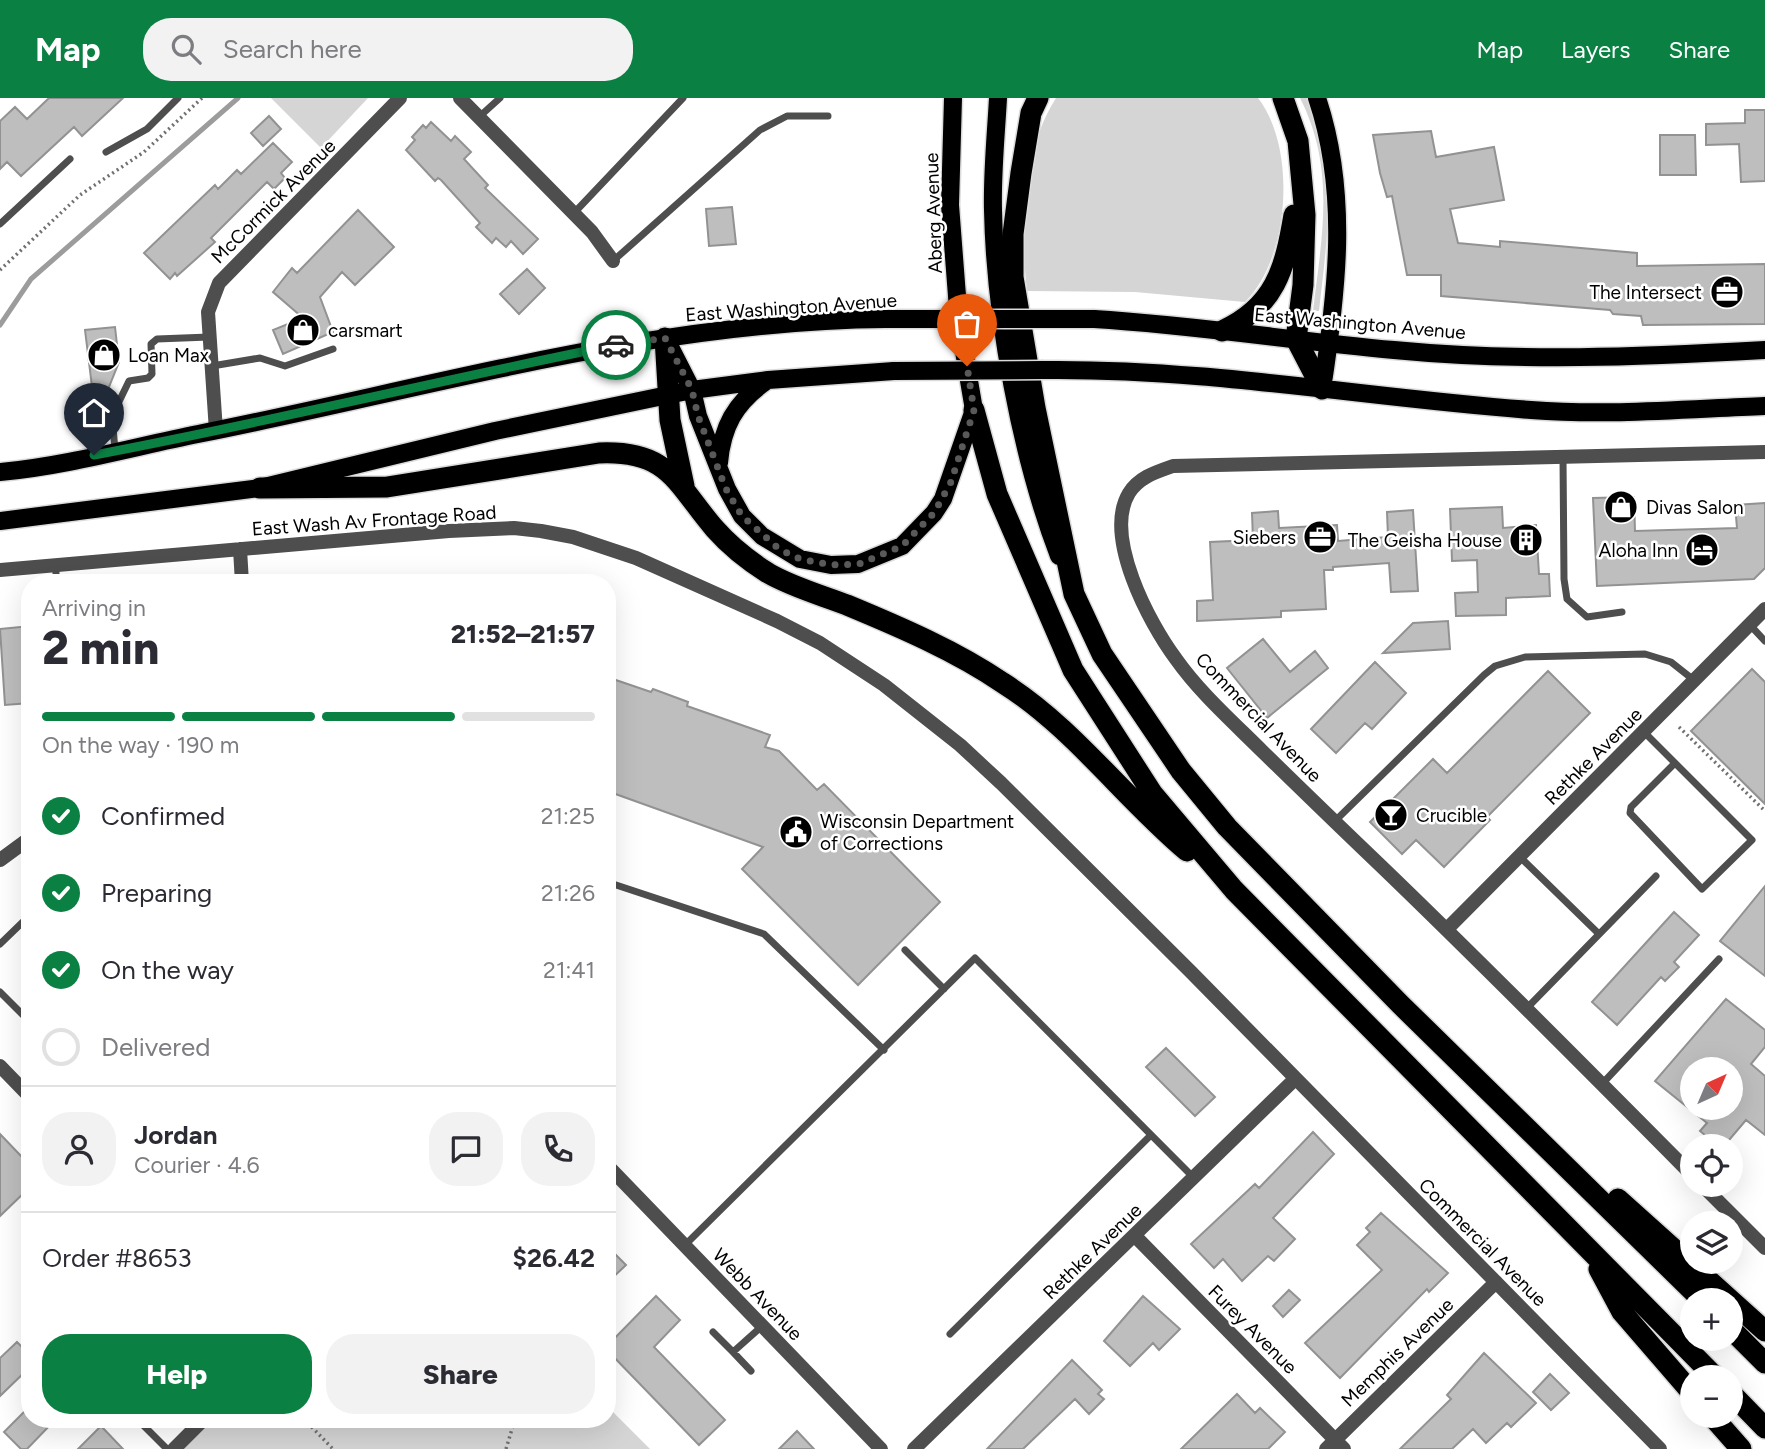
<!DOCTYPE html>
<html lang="en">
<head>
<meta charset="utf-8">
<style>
  body { margin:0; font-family:Figtree,sans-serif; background:#f2f2f3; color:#2b2b33; height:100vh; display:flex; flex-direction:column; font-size:26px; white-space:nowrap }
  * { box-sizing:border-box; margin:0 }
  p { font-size:23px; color:#7c7c81 }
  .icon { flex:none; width:38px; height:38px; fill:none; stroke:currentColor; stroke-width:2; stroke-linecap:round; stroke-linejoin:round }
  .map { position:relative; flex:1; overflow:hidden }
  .drawer { position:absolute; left:21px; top:476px; width:595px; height:854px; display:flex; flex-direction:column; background:#fff; border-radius:28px; box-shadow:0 7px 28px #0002 }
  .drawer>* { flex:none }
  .needle { width:46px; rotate:44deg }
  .tools { position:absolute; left:1680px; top:959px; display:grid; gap:14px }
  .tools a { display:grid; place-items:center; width:63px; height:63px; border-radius:50%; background:#fff; box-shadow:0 7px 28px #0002; font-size:35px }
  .pin { position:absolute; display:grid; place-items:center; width:60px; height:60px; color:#fff; margin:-72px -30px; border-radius:50% 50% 50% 0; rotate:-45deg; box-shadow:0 0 7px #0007 }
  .pin .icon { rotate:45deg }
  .courier { position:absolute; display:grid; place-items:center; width:70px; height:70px; margin:-35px; border:5px solid #0b8043; border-radius:50%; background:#fff; color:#222; box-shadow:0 2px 9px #0007 }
  .summary em { font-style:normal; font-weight:800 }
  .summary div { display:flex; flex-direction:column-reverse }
  .summary { display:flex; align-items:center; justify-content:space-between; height:119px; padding:0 21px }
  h1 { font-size:46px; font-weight:800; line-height:52px }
  .bar { display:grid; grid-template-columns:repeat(4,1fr); gap:10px 7px; align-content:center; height:84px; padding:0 21px }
  .bar i { height:9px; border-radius:5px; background:#e1e1e2 }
  .bar .on { background:#0b8043 }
  .bar p { grid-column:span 4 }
  .line { display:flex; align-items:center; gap:18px; padding:0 21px; border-top:2px solid #e1e1e2 }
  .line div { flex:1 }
  .round { display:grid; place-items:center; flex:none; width:74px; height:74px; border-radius:28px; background:#f2f2f3 }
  ol { padding:0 21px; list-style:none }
  li { display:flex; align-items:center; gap:21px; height:77px }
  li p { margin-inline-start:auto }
  li .icon { padding:7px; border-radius:50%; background:#0b8043; color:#fff; stroke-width:4 }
  li:last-child { color:#7c7c81 }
  li i { width:38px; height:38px; border:4px solid #e1e1e2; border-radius:50% }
  .cta { display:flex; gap:14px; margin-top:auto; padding:14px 21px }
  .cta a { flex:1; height:80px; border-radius:28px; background:#0b8043; color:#fff; font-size:28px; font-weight:800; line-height:80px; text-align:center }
  .cta a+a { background:#f2f2f3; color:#2b2b33 }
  header { display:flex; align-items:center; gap:42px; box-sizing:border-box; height:98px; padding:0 35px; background:#0b8043; color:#fff }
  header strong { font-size:33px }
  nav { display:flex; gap:38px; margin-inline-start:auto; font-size:24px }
  .search { width:490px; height:63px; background:#f2f2f3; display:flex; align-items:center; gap:18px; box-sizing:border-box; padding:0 24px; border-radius:28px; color:#7c7c81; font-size:26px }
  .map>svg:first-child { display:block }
</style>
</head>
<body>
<header>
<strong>Map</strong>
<div class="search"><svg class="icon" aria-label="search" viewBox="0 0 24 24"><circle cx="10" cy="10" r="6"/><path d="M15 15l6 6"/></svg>Search here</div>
<nav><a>Map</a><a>Layers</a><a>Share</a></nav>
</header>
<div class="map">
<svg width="1765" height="1351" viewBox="0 0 1765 1351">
  <rect width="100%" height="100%" fill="#fff"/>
  <path fill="#d5d5d5" d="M 271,0 L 368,0 L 321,50 Z
    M 1056,0 L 1258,0 C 1297,50 1290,160 1245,204 L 1135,194 L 1027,193 C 1020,130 1021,55 1056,0 Z
    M 1300,0 L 1307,0 C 1339,67 1327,142 1319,213 L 1313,213 C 1322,137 1336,71 1300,0 Z
    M 607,1308 L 650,1351 L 174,1351 L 204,1321 L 607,1321 Z"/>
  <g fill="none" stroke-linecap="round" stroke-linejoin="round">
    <path stroke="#9c9c9c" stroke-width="5" d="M 0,227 L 31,181 L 238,0"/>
  </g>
  <path fill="#bebebe" stroke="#929292" stroke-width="2" fill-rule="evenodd" d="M 49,0 L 123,0 L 82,38 L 74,29 L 21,78 L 7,64 L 0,71 L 0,23 L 15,9 L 27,21 Z
    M 1745,12 L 1765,12 L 1765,83 L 1741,84 L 1739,46 L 1706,47 L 1706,26 L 1745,25 Z
    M 269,18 L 281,31 L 263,48 L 251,35 Z
    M 431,24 L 451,43 L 455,38 L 471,54 L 464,61 L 488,87 L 485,90 L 538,141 L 523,156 L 511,143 L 506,149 L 496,140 L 492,145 L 476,129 L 480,125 L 441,82 L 438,80 L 435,83 L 406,52 L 415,42 L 412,39 L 423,27 L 426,30 Z
    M 1431,33 L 1436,59 L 1494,49 L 1504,102 L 1450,111 L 1458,145 L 1500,149 L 1500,143 L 1637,155 L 1637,168 L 1765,166 L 1765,226 L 1643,227 L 1641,218 L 1613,216 L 1610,212 L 1441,198 L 1441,177 L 1407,177 L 1392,98 L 1387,99 L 1380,75 L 1373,37 Z
    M 1660,37 L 1695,37 L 1696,77 L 1660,77 Z
    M 273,45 L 292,64 L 281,75 L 285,80 L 274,91 L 267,84 L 211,140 L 215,144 L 177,178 L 175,175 L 170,181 L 144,155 L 215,87 L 218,91 L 237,72 L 241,76 Z
    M 732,109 L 736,146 L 709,148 L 706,111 Z
    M 358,112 L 394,149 L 355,187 L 342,174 L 320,199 L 333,234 L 283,256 L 273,232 L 303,220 L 273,194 L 292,170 L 297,175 Z
    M 527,171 L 545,190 L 519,216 L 500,196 Z
    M 115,229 L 119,264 L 96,321 L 85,232 Z
    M 1634,399 L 1635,433 L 1737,430 L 1735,407 L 1765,405 L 1765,470 L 1754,481 L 1597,488 L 1593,400 Z
    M 1502,409 L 1503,430 L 1536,427 L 1539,476 L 1549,476 L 1550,498 L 1506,500 L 1506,517 L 1456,518 L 1455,495 L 1478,494 L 1477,462 L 1452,463 L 1450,411 Z
    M 1413,412 L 1418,493 L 1391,494 L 1389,465 L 1333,469 L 1333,472 L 1324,472 L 1326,511 L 1281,513 L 1281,519 L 1197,523 L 1197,503 L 1213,502 L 1210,444 L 1253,442 L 1252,415 L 1278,413 L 1279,430 L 1337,427 L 1338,443 L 1388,439 L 1387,414 Z
    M 1448,523 L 1450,551 L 1383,555 L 1413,525 Z
    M 30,528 L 30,605 L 5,607 L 0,531 Z
    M 1263,541 L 1290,574 L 1315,553 L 1328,570 L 1267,620 L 1227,570 Z
    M 1375,564 L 1406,595 L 1372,631 L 1365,625 L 1336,655 L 1311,631 Z
    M 1752,571 L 1765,584 L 1765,706 L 1691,633 Z
    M 1548,573 L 1590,615 L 1487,719 L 1490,722 L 1444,769 L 1416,742 L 1402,756 L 1370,724 L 1433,661 L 1447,675 Z
    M 607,579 L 651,594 L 653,591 L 688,604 L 687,608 L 770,637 L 765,649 L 779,653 L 817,692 L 824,686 L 940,804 L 858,887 L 742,771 L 763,749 L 607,693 Z
    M 1765,788 L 1765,878 L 1720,843 Z
    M 1674,814 L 1699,837 L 1674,864 L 1679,869 L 1665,883 L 1661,879 L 1617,927 L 1592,904 Z
    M 1726,901 L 1765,932 L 1765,949 L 1751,966 L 1765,978 L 1765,1037 L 1746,1022 L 1724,1048 L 1718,1048 L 1700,1033 L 1707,1025 L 1655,983 ZM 1692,971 L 1731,971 L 1731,1010 L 1692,1010 Z
    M 1166,950 L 1215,999 L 1195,1018 L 1146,969 Z
    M 1313,1034 L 1334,1056 L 1273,1120 L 1295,1141 L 1274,1163 L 1268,1158 L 1242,1183 L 1223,1161 L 1214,1170 L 1191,1146 L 1255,1086 L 1259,1090 Z
    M 0,1036 L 22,1059 L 30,1052 L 30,1089 L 0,1118 Z
    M 1381,1115 L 1448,1175 L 1429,1194 L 1427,1191 L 1340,1280 L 1305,1245 L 1382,1172 L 1357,1147 L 1370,1134 L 1366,1130 Z
    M 607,1148 L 626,1167 L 607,1185 Z
    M 1289,1192 L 1300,1202 L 1283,1219 L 1273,1208 Z
    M 656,1198 L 680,1222 L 654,1249 L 725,1322 L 699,1347 L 607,1252 L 607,1248 Z
    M 1143,1198 L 1180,1231 L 1159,1252 L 1153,1245 L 1130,1268 L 1104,1243 Z
    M 17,1244 L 30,1257 L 30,1269 L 0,1298 L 0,1260 Z
    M 1484,1255 L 1536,1305 L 1511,1329 L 1507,1325 L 1486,1345 L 1473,1331 L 1452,1351 L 1400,1351 L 1451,1301 L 1447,1297 Z
    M 1072,1262 L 1102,1292 L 1098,1296 L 1104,1301 L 1089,1316 L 1075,1301 L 1023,1351 L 987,1351 Z
    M 1550,1276 L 1569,1295 L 1551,1312 L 1533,1294 Z
    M 1237,1296 L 1255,1315 L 1260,1310 L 1285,1334 L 1268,1351 L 1181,1351 Z
    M 30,1308 L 30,1321 L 56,1321 L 27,1351 L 21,1351 L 4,1334 Z
    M 101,1328 L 123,1351 L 78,1351 Z
    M 797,1333 L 814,1351 L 779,1351 Z"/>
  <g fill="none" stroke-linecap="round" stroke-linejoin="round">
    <defs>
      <path id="primary" d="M 998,0 C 996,37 992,75 993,112 C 995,218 1021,359 1059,458
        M 1317,0 C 1349,95 1337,194 1322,291
        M 1094,221 C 1195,227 1294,243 1394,252 C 1518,264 1641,259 1765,252
        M 667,243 L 692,292 L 698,318 L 727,391 L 742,418 L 762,438 L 800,461 L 831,467 L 858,466 L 902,448 L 934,415 L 943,401 L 974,312 L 959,224 L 950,107 L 953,0
        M 1043,272 C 1207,270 1368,300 1531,312 C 1608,318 1687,311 1765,308
        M 719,365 C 722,329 735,305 765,284
        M 0,374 C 66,368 133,349 198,336 C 426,291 652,223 886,221
        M 0,423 L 260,390 L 495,333 L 692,292 L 768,282 L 894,273"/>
      <path id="motorway" d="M 1038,0 L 1031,15 L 1021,75 L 1013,136 L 1013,179 L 1035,310 L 1074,496 L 1102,556 L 1181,673 L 1227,729 L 1400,906 L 1702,1202
        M 1283,0 L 1298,43 L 1305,117 L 1303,187 L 1296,241 L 1322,291
        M 1222,233 C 1275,209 1285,171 1294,117
        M 665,240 L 670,322 L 684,388
        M 974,312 L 997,396 L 1073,572 L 1152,695 L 1234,792 L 1715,1279
        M 260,390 L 387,389 L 599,355 C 670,352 676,386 715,431 C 730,448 749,463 768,475 C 792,489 821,497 847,507 C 900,529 956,553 1003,585 C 1073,629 1124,700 1187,753
        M 1618,1101 L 1765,1233
        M 1599,1171 L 1622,1214 L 1692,1295
        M 1731,1231 L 1765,1265
        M 1731,1295 L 1765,1330
        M 1712,1318 L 1741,1351"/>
    </defs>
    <use href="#primary" stroke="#dbdbdb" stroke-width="21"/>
    <use href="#motorway" stroke="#dbdbdb" stroke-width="24"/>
    <path stroke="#707070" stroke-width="3.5" stroke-dasharray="2 3.5" stroke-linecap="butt" d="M 0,172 L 80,97 L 144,54 L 202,0
      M 1679,629 L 1765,713
      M 304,1321 L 333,1351
      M 506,1351 L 515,1321"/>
    <path stroke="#4e4e4e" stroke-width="7" d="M 479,19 L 500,0
      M 106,54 L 147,31 L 178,0
      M 574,115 L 683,0
      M 0,126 L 70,61
      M 613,163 L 760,32 L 787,18 L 828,18
      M 212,268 L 260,260 L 285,268 L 333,251
      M 115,352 L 112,318 L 129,283 L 148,280 L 152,276 L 151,246 L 157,241 L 209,239
      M 1563,359 L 1564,481 L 1567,501 L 1587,519 L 1622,514
      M 56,468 L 56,485
      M 1750,527 L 1765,543
      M 1644,634 L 1752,742 L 1702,791 L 1630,715 L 1631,709 L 1675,665
      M 1335,723 L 1484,577 L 1495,568 L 1525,559 L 1645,556 L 1671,564 L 1695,583
      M 1519,758 L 1599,836
      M 607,784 L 764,836 L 884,952
      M 0,846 L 30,817
      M 905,852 L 944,891
      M 0,894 L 25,919 L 30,915
      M 1527,910 L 1656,778
      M 1602,986 L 1719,861
      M 685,1147 L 975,860 L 1194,1080
      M 713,1234 L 733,1254
      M 950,1236 L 1151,1037
      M 751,1273 L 733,1254 L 762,1228
      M 137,1321 L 167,1351"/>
    <path stroke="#4e4e4e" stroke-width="14" d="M 460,0 L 592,134 L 613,163
      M 240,451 L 242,485
      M 0,472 L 449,433 L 514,430 L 541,433 L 573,439 L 636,460 L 777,523 L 820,545 L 884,587 L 960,647 L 1001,685 L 1191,874 L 1660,1351
      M 0,762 L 30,740
      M 1447,831 L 1765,511
      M 0,968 L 30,999
      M 607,1067 L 881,1351
      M 1692,1077 C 1589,973 1486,869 1381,768 C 1341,730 1302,692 1263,654 C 1233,624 1200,595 1176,561 C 1149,525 1103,438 1129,395 C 1139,379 1156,374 1173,368 L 1765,354
      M 1702,1087 L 1765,1150
      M 1135,1138 L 1344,1351
      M 174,1351 L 204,1321
      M 914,1351 L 1295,981
      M 1326,1351 L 1496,1184"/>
    <path stroke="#4e4e4e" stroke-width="14" d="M 216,333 L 208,214 L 219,185 L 400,0"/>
    <use href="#primary" stroke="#000" stroke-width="18"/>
    <use href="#motorway" stroke="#000" stroke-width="21"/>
    <defs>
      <path id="primary-bridge" d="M 886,221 L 1094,221
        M 894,273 L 1043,272"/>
    </defs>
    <use href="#primary-bridge" stroke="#dbdbdb" stroke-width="21" stroke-linecap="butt"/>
    <use href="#primary-bridge" stroke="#000" stroke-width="18"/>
  </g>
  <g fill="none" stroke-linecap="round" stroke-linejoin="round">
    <path stroke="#595959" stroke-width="7" stroke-dasharray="0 12.6" d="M 616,247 L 665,240 L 692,292 L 698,318 L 726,391 L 742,418 L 779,451 L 800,461 L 831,467 L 859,466 L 902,448 L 934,415 L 951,384 L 974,312 L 967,268"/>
    <path stroke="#0b8043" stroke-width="9" d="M 94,357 C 269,324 441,282 616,247"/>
  </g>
  <defs>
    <symbol id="office-disc" viewBox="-11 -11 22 22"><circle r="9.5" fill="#000" stroke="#fff"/><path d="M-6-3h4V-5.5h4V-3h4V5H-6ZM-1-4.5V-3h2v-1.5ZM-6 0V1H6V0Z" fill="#fff"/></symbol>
    <symbol id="shop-disc" viewBox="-11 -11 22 22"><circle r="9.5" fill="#000" stroke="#fff"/><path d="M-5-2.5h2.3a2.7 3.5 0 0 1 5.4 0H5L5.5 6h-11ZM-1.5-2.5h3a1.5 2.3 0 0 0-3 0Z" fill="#fff"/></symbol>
    <symbol id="building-disc" viewBox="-11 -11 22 22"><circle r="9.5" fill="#000" stroke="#fff"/><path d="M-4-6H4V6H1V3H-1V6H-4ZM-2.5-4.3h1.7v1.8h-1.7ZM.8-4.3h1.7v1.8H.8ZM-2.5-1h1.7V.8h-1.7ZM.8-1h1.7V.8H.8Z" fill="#fff"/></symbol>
    <symbol id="hotel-disc" viewBox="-11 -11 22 22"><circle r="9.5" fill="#000" stroke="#fff"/><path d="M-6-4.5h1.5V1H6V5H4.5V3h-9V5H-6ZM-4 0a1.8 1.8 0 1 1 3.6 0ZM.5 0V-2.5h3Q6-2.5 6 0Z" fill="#fff"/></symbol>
    <symbol id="bar-disc" viewBox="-11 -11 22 22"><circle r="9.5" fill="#000" stroke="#fff"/><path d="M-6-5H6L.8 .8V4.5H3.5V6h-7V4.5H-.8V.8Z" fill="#fff"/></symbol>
    <symbol id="civic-disc" viewBox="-11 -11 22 22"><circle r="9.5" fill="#000" stroke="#fff"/><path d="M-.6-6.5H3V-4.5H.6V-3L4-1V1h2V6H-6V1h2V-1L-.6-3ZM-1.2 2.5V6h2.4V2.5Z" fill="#fff"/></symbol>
  </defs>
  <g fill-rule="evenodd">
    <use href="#office-disc" x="1708" y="175" width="38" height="38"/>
    <use href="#shop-disc" x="284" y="213" width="38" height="38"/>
    <use href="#shop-disc" x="85" y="238" width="38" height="38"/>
    <use href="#shop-disc" x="1602" y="390" width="38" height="38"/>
    <use href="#office-disc" x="1301" y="420" width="38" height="38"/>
    <use href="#building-disc" x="1507" y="423" width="38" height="38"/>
    <use href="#hotel-disc" x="1683" y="433" width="38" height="38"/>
    <use href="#bar-disc" x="1372" y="698" width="38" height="38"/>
    <use href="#civic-disc" x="777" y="715" width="38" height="38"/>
  </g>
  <g text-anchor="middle" stroke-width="5" stroke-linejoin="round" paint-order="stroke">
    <g font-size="19" fill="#000" stroke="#fff">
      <text transform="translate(273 103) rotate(-45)" y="7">McCormick Avenue</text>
      <text transform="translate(933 115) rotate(-92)" y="7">Aberg Avenue</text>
      <text transform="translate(791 209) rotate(-4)" y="7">East Washington Avenue</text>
      <text transform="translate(1360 225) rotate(5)" y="7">East Washington Avenue</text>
      <text transform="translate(374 422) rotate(-4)" y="7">East Wash Av Frontage Road</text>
      <text transform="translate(1259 619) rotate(46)" y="7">Commercial Avenue</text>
      <text transform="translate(1593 658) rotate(-45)" y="7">Rethke Avenue</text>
      <text transform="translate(1483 1144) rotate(45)" y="7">Commercial Avenue</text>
      <text transform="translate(1092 1153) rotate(-44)" y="7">Rethke Avenue</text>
      <text transform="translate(758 1196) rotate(46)" y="7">Webb Avenue</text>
      <text transform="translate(1253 1231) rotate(45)" y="7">Furey Avenue</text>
      <text transform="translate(1397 1254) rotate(-44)" y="7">Memphis Avenue</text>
    </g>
    <g font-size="19" fill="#000" stroke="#fff" text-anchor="start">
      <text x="1702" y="201" text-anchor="end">The Intersect</text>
      <text x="328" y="239">carsmart</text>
      <text x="128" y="264">Loan Max</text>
      <text x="1646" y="416">Divas Salon</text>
      <text x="1296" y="446" text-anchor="end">Siebers</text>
      <text x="1502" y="449" text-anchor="end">The Geisha House</text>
      <text x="1678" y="459" text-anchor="end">Aloha Inn</text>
      <text x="1416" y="724">Crucible</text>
      <text x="820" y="730">Wisconsin Department<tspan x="820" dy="22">of Corrections</tspan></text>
    </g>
  </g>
</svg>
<div class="tools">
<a><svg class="needle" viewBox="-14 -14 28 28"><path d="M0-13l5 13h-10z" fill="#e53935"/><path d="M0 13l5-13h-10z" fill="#7c7c81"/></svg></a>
<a><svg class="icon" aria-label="locate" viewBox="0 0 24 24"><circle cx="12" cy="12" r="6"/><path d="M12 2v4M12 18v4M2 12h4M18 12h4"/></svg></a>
<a><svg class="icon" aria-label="layers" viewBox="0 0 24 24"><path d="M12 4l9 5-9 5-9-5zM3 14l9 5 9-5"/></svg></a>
<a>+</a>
<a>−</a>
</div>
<div class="pin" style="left:967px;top:268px;background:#ea580c"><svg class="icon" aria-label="bag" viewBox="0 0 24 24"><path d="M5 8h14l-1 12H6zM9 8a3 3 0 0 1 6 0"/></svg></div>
<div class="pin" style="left:94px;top:357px;background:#1f2937"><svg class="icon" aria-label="home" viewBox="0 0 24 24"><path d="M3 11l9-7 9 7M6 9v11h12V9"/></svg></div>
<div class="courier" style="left:616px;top:247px"><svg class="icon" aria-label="car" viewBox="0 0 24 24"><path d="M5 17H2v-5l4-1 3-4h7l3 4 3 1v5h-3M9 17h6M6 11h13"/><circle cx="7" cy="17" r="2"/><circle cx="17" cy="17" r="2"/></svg></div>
<section class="drawer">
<div class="summary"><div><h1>2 min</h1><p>Arriving in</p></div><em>21:52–21:57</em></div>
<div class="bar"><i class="on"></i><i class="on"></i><i class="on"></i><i></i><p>On the way · 190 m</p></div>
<ol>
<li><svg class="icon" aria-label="check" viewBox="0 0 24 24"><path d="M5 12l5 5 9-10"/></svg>Confirmed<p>21:25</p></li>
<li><svg class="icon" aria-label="check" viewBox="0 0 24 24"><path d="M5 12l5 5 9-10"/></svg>Preparing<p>21:26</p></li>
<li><svg class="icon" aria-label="check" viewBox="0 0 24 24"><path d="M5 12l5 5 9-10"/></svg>On the way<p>21:41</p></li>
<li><i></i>Delivered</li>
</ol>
<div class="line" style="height:126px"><a class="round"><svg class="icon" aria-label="person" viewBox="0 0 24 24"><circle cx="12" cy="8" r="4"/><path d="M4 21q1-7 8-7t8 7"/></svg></a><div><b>Jordan</b><p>Courier · 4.6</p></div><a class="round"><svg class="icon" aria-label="chat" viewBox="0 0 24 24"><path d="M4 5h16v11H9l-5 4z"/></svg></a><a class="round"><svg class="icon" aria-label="phone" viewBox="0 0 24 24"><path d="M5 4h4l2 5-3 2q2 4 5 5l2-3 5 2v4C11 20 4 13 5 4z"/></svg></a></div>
<div class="line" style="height:91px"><div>Order #8653</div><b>$26.42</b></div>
<div class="cta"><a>Help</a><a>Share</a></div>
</section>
</div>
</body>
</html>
